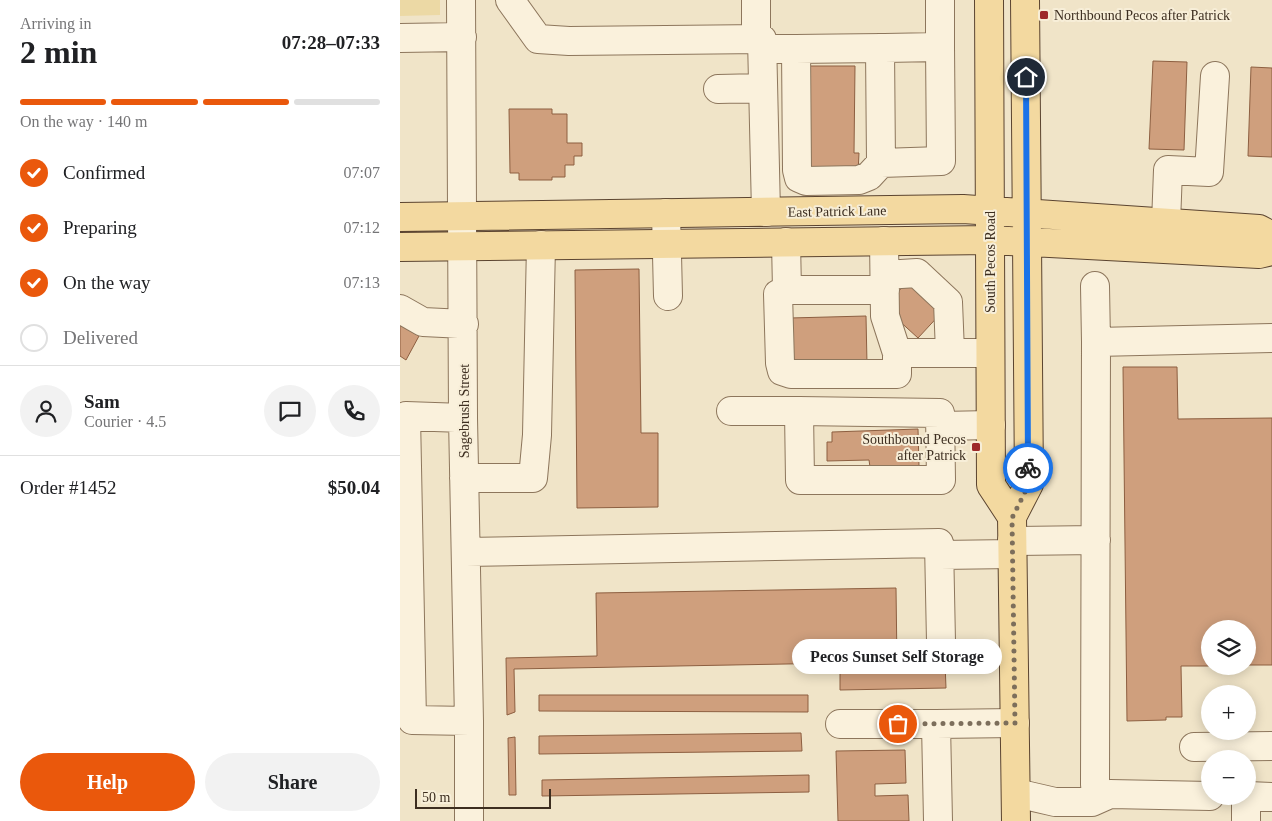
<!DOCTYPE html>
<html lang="en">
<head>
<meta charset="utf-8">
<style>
  body { margin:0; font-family:Georgia,serif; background:#f2f2f2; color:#202124; height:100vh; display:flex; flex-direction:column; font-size:19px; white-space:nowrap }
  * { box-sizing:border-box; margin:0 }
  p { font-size:16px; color:#757577 }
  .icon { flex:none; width:28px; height:28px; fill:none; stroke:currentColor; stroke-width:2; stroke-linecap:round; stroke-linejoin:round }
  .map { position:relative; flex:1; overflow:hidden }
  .details { display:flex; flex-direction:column; background:#fff; width:400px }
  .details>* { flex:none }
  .tools { position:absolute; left:801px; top:620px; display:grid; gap:10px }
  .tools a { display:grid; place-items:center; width:55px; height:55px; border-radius:50%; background:#fff; box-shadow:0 2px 12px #0003; font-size:25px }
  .scale { position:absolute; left:15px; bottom:12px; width:136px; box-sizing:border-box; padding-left:5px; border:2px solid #3d2e20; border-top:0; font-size:14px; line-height:18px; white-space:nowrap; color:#3d2e20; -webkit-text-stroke:4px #f7eed8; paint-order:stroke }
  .pin { position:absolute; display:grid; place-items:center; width:42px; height:42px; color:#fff; margin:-21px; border:2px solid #fff; border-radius:50%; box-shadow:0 1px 5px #0007 }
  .courier { position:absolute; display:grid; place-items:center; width:50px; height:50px; margin:-25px; border:4px solid #1a73e8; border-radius:50%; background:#fff; color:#222; box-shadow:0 1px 6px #0007 }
  .bubble { position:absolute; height:35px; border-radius:18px; background:#fff; box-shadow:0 2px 12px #0003; font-size:16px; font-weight:700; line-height:35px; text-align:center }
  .overview em { font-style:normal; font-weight:700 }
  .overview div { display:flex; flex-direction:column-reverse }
  .overview { display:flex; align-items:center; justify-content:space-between; height:85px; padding:0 20px }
  h1 { font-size:32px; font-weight:700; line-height:38px }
  .bar { display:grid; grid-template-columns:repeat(4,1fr); gap:8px 5px; align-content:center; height:60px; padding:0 20px }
  .bar i { height:6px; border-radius:4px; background:#e0e0e0 }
  .bar .selected { background:#ea580c }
  .bar p { grid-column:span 4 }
  .line { display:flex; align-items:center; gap:12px; padding:0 20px; border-top:1px solid #e0e0e0 }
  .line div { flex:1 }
  .round { display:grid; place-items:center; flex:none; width:52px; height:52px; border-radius:26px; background:#f2f2f2 }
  ol { padding:0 20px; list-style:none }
  li { display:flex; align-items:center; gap:15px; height:55px }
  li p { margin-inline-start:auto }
  li .icon { padding:5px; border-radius:50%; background:#ea580c; color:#fff; stroke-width:4 }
  li:last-child { color:#757577 }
  li i { width:28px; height:28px; border:2px solid #e0e0e0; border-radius:50% }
  .action { display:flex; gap:10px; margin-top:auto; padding:10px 20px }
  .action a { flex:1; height:58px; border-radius:30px; background:#ea580c; color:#fff; font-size:20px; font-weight:700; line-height:58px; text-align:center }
  .action a+a { background:#f2f2f2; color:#202124 }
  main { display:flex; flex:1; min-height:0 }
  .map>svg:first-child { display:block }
</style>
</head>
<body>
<main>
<section class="details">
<div class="overview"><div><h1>2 min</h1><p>Arriving in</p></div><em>07:28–07:33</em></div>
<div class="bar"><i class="selected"></i><i class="selected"></i><i class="selected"></i><i></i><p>On the way · 140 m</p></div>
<ol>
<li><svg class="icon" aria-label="check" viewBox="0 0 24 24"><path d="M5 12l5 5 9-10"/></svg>Confirmed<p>07:07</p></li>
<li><svg class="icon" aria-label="check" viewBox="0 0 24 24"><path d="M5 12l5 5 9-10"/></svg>Preparing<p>07:12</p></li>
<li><svg class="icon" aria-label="check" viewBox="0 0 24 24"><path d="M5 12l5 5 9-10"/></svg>On the way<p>07:13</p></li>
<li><i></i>Delivered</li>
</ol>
<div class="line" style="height:90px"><a class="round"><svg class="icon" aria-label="person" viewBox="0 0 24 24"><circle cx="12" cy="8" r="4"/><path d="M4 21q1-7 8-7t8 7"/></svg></a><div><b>Sam</b><p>Courier · 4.5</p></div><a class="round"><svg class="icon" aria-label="chat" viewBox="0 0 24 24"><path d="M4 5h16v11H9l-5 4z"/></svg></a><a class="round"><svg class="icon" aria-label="phone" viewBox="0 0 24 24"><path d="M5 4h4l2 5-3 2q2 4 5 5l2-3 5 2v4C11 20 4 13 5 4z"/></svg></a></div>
<div class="line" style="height:65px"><div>Order #1452</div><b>$50.04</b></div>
<div class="action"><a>Help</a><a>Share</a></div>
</section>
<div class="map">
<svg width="872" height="821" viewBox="0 0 872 821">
  <rect width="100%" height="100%" fill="#f0e4c8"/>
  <path fill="#ecd9a5" d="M 0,0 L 40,0 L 40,15 L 0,16 Z"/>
  <path fill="#cf9f7d" stroke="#8d5f41" d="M 753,61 L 787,62 L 784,150 L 749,149 Z
    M 406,66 L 455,66 L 454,153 L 459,153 L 458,173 L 404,172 Z
    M 851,67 L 872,68 L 872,157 L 848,156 Z
    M 109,109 L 152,109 L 152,114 L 167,114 L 167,143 L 182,143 L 182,156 L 174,156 L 174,165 L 165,165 L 165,177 L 152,177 L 152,180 L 119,180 L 119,173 L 110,173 Z
    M 239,269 L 241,433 L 258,433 L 258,507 L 177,508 L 175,270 Z
    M 509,280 L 543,311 L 518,338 L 484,307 Z
    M 466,316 L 467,364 L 391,366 L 390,318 Z
    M 0,325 L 19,336 L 6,360 L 0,356 Z
    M 723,367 L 777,367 L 778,419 L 872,418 L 872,665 L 848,665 L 848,629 L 810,629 L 810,666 L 781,666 L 782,717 L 766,717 L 766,720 L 727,721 Z
    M 518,429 L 519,466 L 470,467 L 469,460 L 427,461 L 427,442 L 432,442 L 432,432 Z
    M 496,588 L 497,664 L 545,663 L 546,688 L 440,690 L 440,663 L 114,669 L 115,712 L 107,715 L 106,658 L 197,656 L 196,593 Z
    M 139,695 L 408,695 L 408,712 L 139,711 Z
    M 401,733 L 402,751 L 139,754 L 139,736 Z
    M 115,737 L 116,795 L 109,795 L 108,738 Z
    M 505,750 L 506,783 L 475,784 L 475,796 L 508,795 L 509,821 L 438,821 L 436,751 Z
    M 409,775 L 409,792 L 142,796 L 142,780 Z"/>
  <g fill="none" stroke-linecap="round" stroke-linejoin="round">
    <defs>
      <path id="minor" d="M 61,0 L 63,418 L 69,721 L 69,821
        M 110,0 L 138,39 L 169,41 L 362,39 L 366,212
        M 356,0 L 356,39
        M 0,38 L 62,37
        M 540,47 L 540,0
        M 362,49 C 421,49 481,48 540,47 L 541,161 L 481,163 L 480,48
        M 396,49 L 397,170 L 399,178 L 406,181 L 459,180 L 469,176 L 481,163
        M 318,89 L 362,88
        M 266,213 L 268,296
        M 766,223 L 768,170 L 809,172 L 815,76
        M 484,241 L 485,316 L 497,353 L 590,353
        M 386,242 L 387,290
        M 485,275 L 517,273 L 548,302 L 550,352
        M 695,286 L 696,342
        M 485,290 L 387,290 L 378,294 L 380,363 L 382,371 L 391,374 L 497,374 L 497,353
        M 0,309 L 23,322 L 64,324
        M 331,411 L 399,411
        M 399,411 L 540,413 L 541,480 L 400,480 Z
        M 63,418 L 6,416 L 12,720 L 69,721
        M 541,426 L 591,425
        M 64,478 L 133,478 L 137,435 L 141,245
        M 612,541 L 696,540
        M 66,552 L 539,543 L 541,642
        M 540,555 L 612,554
        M 440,724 L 536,724 L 538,821
        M 536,724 L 615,723
        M 794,747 L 872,746
        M 695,785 L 696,342 L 872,338
        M 616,793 L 655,802 L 692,802 L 710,794 L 810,796
        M 846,796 L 846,821
        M 848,796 L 872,797"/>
      <path id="major" d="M 589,0 L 591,485 L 612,517
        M 0,217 L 563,209 L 859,229 L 872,236
        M 0,247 L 590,240 L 859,254 L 872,251
        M 616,821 L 612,517 L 629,484 L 625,0"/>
    </defs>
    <use href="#minor" stroke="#8d765c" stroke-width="30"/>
    <use href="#major" stroke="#5b4430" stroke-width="30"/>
    <use href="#minor" stroke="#faf1dc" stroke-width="28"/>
    <use href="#major" stroke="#f3d9a0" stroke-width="28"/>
  </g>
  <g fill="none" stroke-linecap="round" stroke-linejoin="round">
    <path stroke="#7c6e5b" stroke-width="5" stroke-dasharray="0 9" d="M 498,724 L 615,723 L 612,518 L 629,484 L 628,468"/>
    <path stroke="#1a73e8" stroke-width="6" d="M 626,77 L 628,468"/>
  </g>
  <g fill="#9e2a2b" stroke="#f7eed8" stroke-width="2">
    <rect x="639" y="10" width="10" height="10" rx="2.5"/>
    <rect x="571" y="442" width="10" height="10" rx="2.5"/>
  </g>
  <g text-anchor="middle" stroke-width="4" stroke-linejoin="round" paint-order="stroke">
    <g font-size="14" fill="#3d2e20" stroke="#f7eed8" text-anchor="start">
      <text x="654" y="20">Northbound Pecos after Patrick</text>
      <text x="566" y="444" text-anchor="end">Southbound Pecos<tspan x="566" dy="16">after Patrick</tspan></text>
    </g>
    <g font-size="14" fill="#3d2e20" stroke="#f7eed8">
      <text transform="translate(437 211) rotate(-1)" y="5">East Patrick Lane</text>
      <text transform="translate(590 262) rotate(-90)" y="5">South Pecos Road</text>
      <text transform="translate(64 411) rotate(-90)" y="5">Sagebrush Street</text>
    </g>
  </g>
</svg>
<div class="tools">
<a><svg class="icon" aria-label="layers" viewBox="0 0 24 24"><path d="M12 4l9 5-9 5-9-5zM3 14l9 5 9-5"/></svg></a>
<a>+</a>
<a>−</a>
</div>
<div class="scale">50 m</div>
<div class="pin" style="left:498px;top:724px;background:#ea580c"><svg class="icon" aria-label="bag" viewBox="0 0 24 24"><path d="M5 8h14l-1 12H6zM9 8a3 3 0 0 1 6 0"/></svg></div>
<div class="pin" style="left:626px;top:77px;background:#1f2937"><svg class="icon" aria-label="home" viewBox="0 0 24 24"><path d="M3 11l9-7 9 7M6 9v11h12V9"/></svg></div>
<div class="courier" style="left:628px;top:468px"><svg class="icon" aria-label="bike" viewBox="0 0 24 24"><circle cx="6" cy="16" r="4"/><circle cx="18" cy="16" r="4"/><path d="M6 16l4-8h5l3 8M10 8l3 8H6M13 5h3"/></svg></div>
<div class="bubble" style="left:392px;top:639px;width:210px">Pecos Sunset Self Storage</div>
</div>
</main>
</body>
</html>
